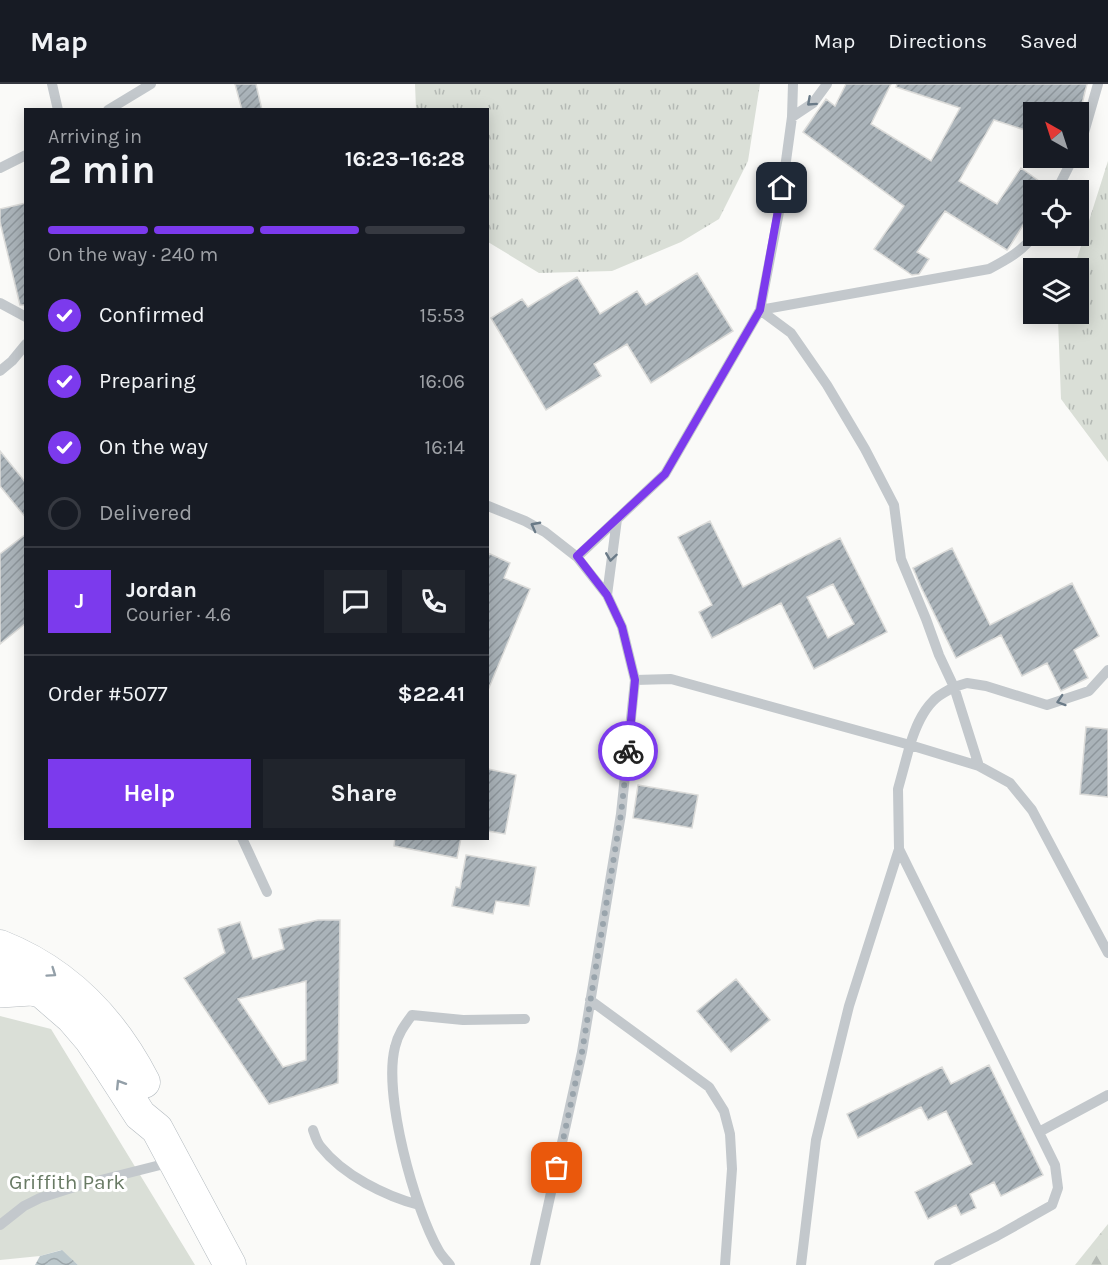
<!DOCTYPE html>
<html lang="en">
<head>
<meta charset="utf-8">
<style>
  body { margin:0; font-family:Karla,sans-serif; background:#20242c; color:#f1f3f6; height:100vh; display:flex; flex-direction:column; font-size:22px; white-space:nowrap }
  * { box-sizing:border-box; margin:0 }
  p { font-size:20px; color:#9ea1a6 }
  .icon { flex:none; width:33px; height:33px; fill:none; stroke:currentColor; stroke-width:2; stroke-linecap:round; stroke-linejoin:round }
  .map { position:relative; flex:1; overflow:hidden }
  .side { position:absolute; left:24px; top:24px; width:465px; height:732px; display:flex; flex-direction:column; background:#171b24; border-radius:0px; box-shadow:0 3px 15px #0003 }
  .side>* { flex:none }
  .needle { width:39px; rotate:321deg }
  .fabs { position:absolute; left:1023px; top:18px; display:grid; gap:12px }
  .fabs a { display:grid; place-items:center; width:66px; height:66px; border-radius:0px; background:#171b24; box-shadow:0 3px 15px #0003; font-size:30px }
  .pin { position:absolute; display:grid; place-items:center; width:51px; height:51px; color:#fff; margin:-26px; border-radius:12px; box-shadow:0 3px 9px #0006 }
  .courier { position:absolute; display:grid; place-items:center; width:60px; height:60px; margin:-30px; border:4px solid #7c3aed; border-radius:50%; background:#fff; color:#222; box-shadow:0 2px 8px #0007 }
  .head em { font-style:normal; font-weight:700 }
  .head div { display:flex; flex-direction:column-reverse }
  .head { display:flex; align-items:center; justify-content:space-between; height:102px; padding:0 24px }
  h1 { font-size:39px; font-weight:700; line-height:45px }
  .bar { display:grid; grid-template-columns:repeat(4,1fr); gap:9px 6px; align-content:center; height:72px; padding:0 24px }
  .bar i { height:8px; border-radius:4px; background:#363941 }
  .bar .selected { background:#7c3aed }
  .bar p { grid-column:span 4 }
  .line { display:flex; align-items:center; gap:15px; padding:0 24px; border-top:2px solid #363941 }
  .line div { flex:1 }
  .round { display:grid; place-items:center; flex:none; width:63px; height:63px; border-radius:0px; background:#20242c }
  ol { padding:0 24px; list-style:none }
  li { display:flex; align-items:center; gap:18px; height:66px }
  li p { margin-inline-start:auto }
  li .icon { padding:6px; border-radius:50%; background:#7c3aed; color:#fff; stroke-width:4 }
  li:last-child { color:#9ea1a6 }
  li i { width:33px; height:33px; border:3px solid #363941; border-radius:50% }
  .primary-button { display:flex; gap:12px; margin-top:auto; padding:12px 24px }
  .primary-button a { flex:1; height:69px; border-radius:0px; background:#7c3aed; color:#fff; font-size:24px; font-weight:700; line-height:69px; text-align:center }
  .primary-button a+a { background:#20242c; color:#f1f3f6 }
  header { display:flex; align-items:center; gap:36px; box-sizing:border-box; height:84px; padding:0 30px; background:#171b24; border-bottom:2px solid #363941 }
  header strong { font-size:28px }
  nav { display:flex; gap:33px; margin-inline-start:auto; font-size:21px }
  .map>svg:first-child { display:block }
</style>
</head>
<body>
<header>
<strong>Map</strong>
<nav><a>Map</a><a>Directions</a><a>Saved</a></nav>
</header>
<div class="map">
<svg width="1108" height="1181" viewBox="0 0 1108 1181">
  <defs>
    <pattern id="grass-tufts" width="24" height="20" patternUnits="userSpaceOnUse" patternTransform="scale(1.5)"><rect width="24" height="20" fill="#dadfd7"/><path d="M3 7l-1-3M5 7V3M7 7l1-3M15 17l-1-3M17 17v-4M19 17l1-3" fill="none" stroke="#b4b9b4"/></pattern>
    <pattern id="forest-firs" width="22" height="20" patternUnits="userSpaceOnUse" patternTransform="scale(1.5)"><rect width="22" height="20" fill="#dadfd7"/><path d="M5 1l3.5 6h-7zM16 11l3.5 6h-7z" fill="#b4b9b4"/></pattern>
    <pattern id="water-waves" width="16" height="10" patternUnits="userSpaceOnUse" patternTransform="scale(1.5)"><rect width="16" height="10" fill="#bbc7cb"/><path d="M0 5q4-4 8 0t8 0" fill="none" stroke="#9ca6aa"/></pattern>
    <pattern id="building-hatch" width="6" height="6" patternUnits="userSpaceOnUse" patternTransform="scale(1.5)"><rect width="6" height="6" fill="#aab3b9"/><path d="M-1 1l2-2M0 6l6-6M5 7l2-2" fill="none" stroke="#8e969c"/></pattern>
  </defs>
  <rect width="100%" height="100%" fill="#fafaf8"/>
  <path fill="url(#grass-tufts)" d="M 415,0 L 760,0 L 748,77 L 719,135 L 681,158 L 612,187 L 539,189 L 488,158 L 488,26 L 416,25 Z
    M 1108,77 L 1108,378 L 1061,315 L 1058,235 L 1059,230 L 1078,230 L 1078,184 L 1074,184 Z"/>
  <path fill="url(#forest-firs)" d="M 1108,1140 L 1108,1181 L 1075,1181 Z"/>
  <path fill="#dadfd7" d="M 0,932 L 51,945 L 195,1181 L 78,1181 L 61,1166 L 40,1172 L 0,1176 Z"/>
  <path fill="url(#water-waves)" d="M 62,1166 L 78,1181 L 35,1181 L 40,1172 Z"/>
  <path fill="url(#building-hatch)" stroke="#dcdcda" stroke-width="1.5" fill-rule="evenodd" d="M 235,0 L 256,0 L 262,26 L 242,26 Z
    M 846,0 L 891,0 L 871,40 L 931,77 L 960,24 L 896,3 L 897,0 L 1087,0 L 1080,28 L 1034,28 L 1034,49 L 994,36 L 959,97 L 997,120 L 1021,84 L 1050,105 L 1050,106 L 1034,106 L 1034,124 L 1008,165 L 1007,166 L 945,127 L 917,168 L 929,175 L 919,190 L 912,191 L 874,165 L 904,122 L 803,48 L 826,15 L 835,22 Z
    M 26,119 L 26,221 L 20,221 L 0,138 L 0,125 Z
    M 697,189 L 733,247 L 651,299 L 627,260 L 594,280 L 601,292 L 546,326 L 491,234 L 522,215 L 528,223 L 577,193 L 600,230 L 637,207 L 646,221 Z
    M 0,367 L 26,399 L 26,434 L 0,402 Z
    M 710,437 L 743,503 L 840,454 L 887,548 L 814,585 L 781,519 L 712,554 L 699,528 L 712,521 L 678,453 ZM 833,500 L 854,540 L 828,554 L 807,513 Z
    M 26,450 L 26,539 L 0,560 L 0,470 Z
    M 952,464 L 990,541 L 1072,499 L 1099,552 L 1074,566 L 1088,594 L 1061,607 L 1047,579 L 1022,592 L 1001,551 L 956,574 L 921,503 L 913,484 Z
    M 488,469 L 510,479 L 504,494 L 530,505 L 488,606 Z
    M 1086,643 L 1108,645 L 1108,713 L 1080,710 Z
    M 488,685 L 516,691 L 505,750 L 488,747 Z
    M 638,701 L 698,711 L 692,744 L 633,734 Z
    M 395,754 L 461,754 L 457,774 L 394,762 Z
    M 466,771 L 536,783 L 529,822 L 496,817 L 493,830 L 452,822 L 456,803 L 460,804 Z
    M 318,836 L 340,836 L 338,999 L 269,1020 L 184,894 L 225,869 L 218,845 L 240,838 L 253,875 L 284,865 L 279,845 ZM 306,897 L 306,976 L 283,983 L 238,915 Z
    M 736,895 L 770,936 L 731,968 L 697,927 Z
    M 989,981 L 1043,1091 L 1001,1112 L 994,1098 L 970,1110 L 976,1124 L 961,1131 L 956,1121 L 928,1135 L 915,1108 L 972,1080 L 946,1027 L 928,1036 L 921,1023 L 858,1054 L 847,1030 L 942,983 L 951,1000 Z"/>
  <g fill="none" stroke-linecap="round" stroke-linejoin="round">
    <defs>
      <path id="secondary" d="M 0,862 C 66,888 112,936 144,998
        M 0,884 L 31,905 L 42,908 L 72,934 L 90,955 L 109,983 L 140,1031 L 157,1045 L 230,1181"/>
      <path id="primary" d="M 0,907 L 31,905"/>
    </defs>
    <use href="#secondary" stroke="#b3babf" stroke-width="33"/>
    <use href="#primary" stroke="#b5babe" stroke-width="34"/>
    <path stroke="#c3c8cc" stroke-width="10" d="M 52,0 L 58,26
      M 108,26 L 151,0
      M 792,33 L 813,19 L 827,0
      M 1078,62 L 1083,52 L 1098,0
      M 0,84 L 26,71
      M 1057,106 L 1073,74
      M 0,219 L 26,233
      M 760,226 L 989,185 C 1006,176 1023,167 1034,151
      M 0,287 L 12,277 L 26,260
      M 488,422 L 525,437 L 545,448 L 577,473 L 607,511 L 622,543 L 635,596 L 621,730 L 582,968 L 535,1181
      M 577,473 L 665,390 L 760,226 L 779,128 L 792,33 L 793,0
      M 607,511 L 617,435
      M 635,596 L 671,595 L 910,661 C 915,645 921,629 933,617 C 938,611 947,607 954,603 L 939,571 L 926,535 L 901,475 L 894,421 L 865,365 L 827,301 L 791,249 L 760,226
      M 979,682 L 954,603 L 967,599 L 986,602 L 1047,621 L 1089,607 L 1108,586
      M 242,754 L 267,808
      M 590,916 L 709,1003 L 724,1027 L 730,1050 L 732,1085 L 725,1181
      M 313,1046 C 315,1052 317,1059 321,1063 C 343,1091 385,1112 419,1121
      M 1039,1048 L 1108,1011
      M 0,1141 L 24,1122 L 40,1114 L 81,1101 L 172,1078
      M 450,1181 C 446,1176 442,1172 439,1167 C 414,1124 383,1010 395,963 C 398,950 404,942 412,931 L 463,936 L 525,935
      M 801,1181 L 816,1056 L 849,922 L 899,765
      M 939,1181 L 997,1152 L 1052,1121 L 1058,1104 L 1055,1081 L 899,765 L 898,705 L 910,661 L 979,682 L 1010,699 L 1032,726 L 1108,869"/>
    <use href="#secondary" stroke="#fff" stroke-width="32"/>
    <use href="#primary" stroke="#fff" stroke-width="33"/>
  </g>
  <defs><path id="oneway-chevron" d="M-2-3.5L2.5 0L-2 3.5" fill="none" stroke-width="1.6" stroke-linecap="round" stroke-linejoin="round" transform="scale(1.5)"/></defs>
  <g stroke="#6a7a87">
    <use href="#oneway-chevron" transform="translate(811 18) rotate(138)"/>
    <use href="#oneway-chevron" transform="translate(535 442) rotate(-152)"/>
    <use href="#oneway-chevron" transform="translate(611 473) rotate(98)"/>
    <use href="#oneway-chevron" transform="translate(1061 617) rotate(162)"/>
  </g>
  <g stroke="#939fa8">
    <use href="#oneway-chevron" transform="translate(52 889) rotate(35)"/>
    <use href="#oneway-chevron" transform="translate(120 1000) rotate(-122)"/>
  </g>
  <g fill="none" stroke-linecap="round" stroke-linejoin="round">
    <path stroke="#99a4ac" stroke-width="6" stroke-dasharray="0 10.8" d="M 557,1084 L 582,968 L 621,730 L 628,667"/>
    <path stroke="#7c3aed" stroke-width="8" d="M 628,667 L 635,596 L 622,543 L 607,511 L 577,472 L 665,390 L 760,226 L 782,104"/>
  </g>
  <g text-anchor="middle" stroke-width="6" stroke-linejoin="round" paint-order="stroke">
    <g font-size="21" fill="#687a64" stroke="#fff">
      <text x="67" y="1105">Griffith Park</text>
    </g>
  </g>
</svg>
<div class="fabs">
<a><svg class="needle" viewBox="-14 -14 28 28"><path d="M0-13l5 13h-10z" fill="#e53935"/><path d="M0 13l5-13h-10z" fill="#9ea1a6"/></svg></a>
<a><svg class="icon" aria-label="locate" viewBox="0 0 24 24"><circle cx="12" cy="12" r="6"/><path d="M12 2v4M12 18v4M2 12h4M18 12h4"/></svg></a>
<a><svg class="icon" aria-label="layers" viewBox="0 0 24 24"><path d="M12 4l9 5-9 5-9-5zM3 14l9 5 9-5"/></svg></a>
</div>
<div class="pin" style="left:557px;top:1084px;background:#ea580c"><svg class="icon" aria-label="bag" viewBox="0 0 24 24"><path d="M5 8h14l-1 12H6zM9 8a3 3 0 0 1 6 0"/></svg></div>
<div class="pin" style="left:782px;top:104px;background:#1f2937"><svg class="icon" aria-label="home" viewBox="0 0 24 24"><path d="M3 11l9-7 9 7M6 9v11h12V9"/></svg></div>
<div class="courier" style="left:628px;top:667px"><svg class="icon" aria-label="bike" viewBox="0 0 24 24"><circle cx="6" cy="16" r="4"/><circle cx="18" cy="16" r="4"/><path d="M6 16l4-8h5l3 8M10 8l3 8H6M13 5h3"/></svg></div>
<section class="side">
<div class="head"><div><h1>2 min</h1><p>Arriving in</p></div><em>16:23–16:28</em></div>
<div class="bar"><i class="selected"></i><i class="selected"></i><i class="selected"></i><i></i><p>On the way · 240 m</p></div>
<ol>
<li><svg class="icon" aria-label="check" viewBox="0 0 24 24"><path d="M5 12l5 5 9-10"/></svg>Confirmed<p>15:53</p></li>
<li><svg class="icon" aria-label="check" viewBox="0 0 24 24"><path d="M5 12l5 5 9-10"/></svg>Preparing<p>16:06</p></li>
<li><svg class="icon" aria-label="check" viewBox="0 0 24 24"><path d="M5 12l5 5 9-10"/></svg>On the way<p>16:14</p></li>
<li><i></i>Delivered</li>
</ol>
<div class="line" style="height:108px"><b class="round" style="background:#7c3aed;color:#fff">J</b><div><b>Jordan</b><p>Courier · 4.6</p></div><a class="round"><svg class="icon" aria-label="chat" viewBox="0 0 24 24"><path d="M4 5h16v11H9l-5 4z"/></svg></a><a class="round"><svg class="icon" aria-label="phone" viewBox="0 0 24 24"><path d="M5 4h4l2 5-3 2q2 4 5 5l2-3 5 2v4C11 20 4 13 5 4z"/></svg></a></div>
<div class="line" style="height:78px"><div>Order #5077</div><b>$22.41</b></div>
<div class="primary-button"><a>Help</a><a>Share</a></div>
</section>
</div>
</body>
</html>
